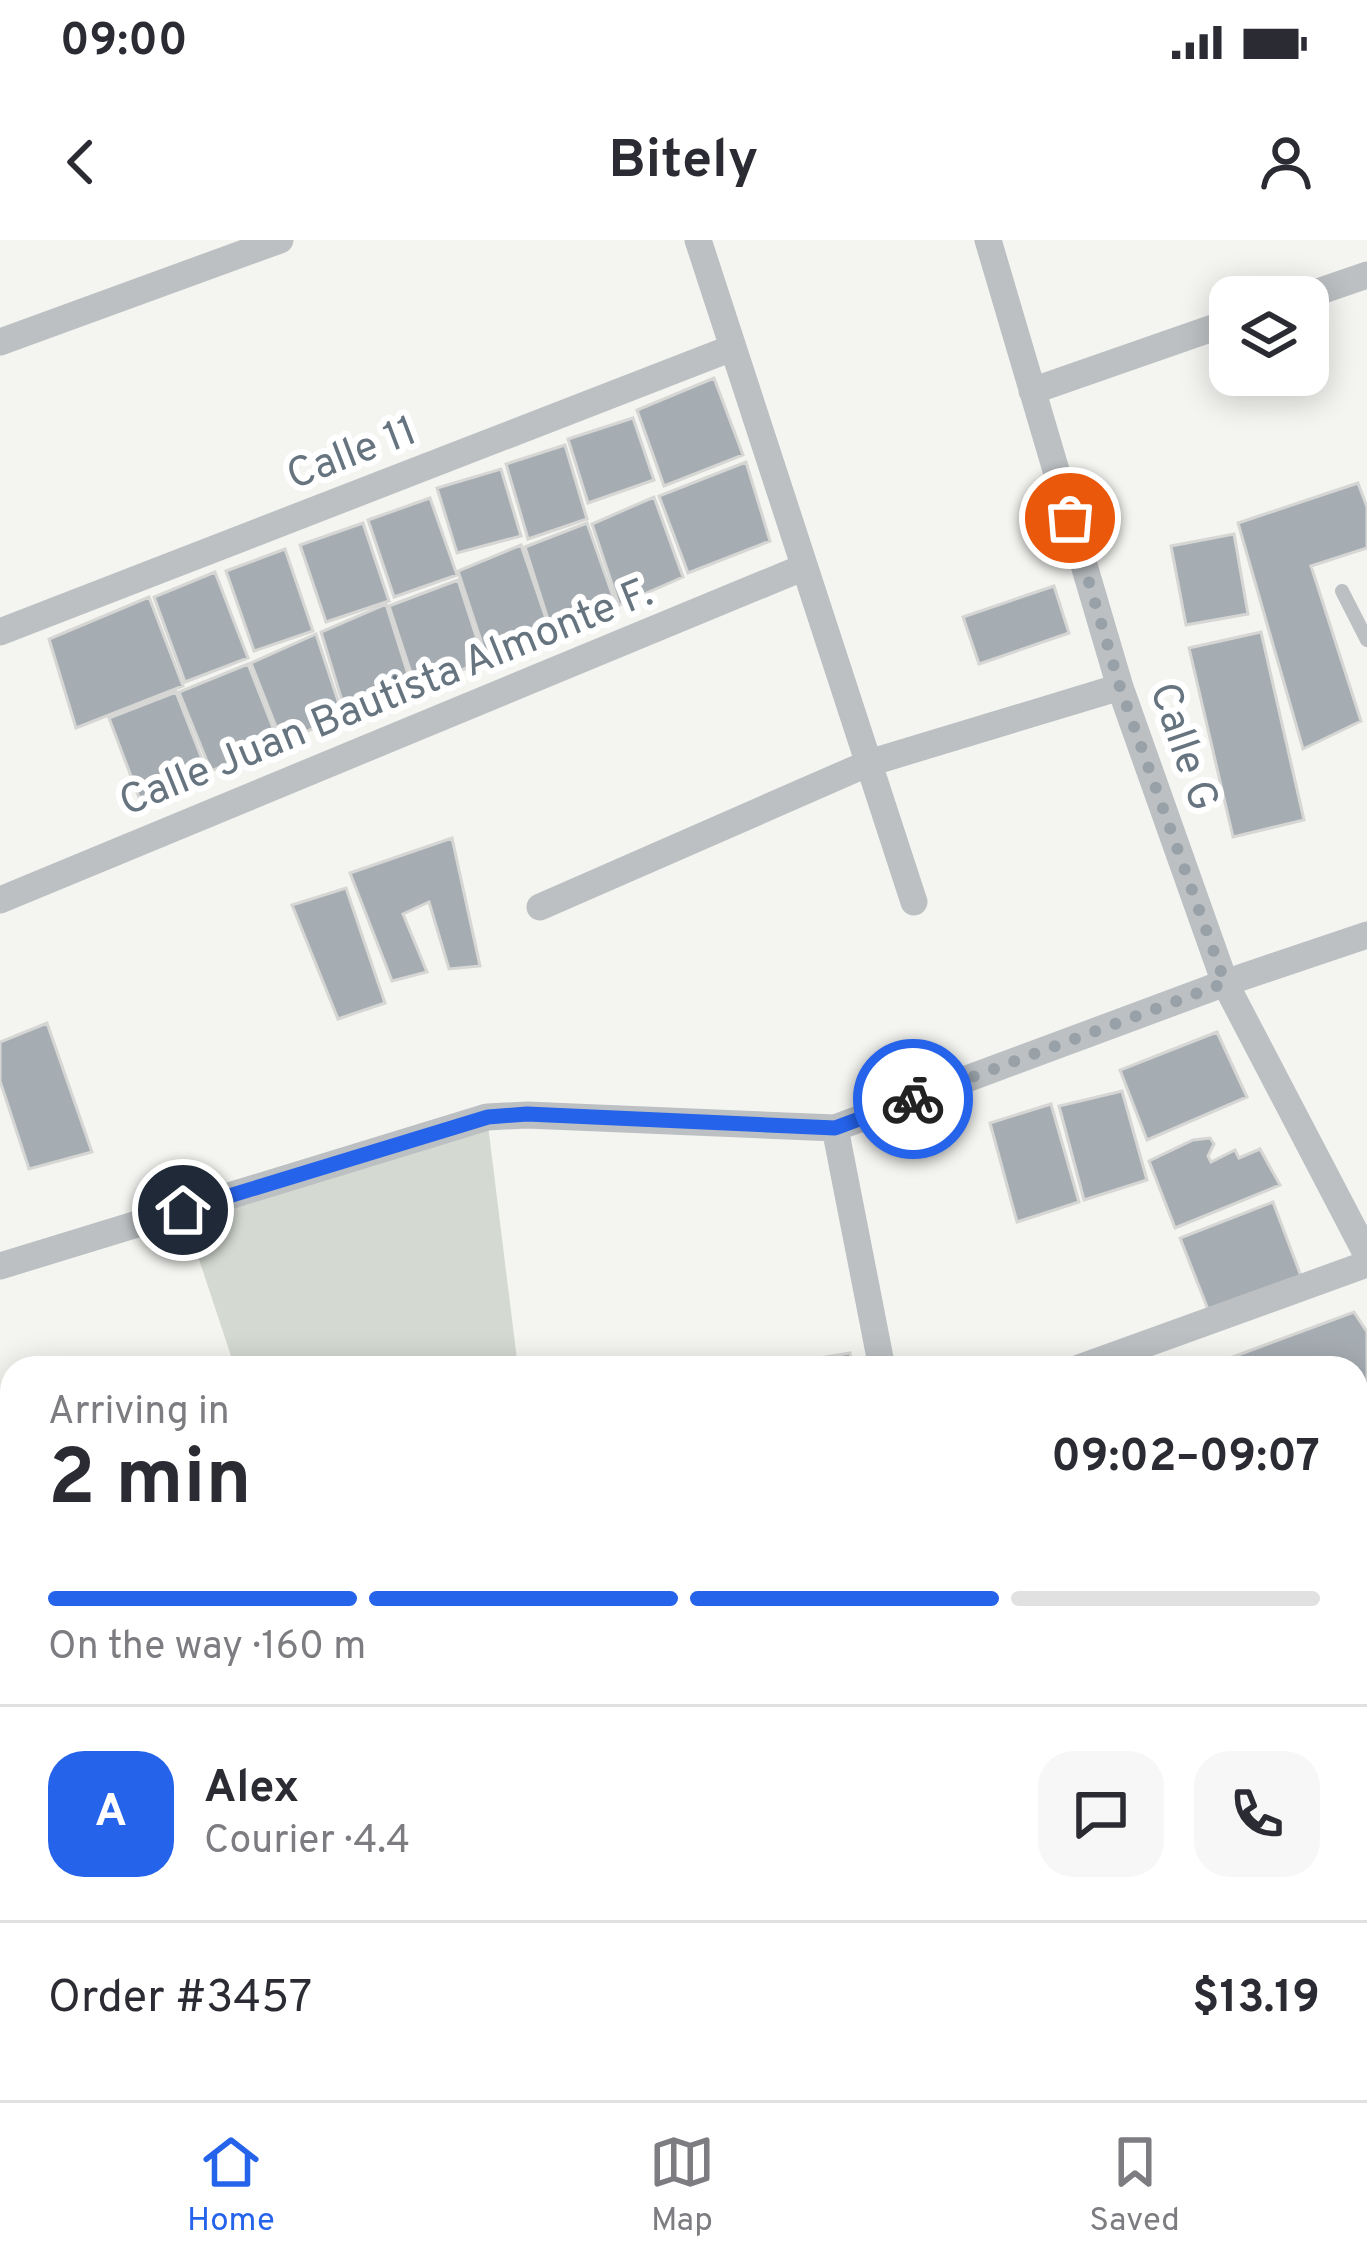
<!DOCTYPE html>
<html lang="en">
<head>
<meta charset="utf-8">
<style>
  body { margin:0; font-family:Overpass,sans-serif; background:#f7f7f7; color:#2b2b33; height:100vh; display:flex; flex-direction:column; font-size:45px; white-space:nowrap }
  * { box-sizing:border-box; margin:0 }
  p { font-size:39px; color:#7c7c81 }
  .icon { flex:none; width:66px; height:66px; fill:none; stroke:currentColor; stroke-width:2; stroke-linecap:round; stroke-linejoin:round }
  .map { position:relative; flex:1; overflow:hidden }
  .panel { position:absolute; left:0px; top:1116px; width:1368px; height:744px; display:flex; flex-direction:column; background:#fff; border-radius:36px 36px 0 0; box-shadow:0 6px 30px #0003 }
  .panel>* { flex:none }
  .fabs { position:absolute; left:1209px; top:36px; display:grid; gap:24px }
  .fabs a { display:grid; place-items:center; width:120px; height:120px; border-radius:24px; background:#fff; box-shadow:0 6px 30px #0003; font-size:60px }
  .pin { position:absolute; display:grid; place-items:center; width:102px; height:102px; color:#fff; margin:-51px; border:6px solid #fff; border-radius:50%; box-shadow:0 3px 12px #0007 }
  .courier { position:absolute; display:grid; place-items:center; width:120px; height:120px; margin:-60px; border:9px solid #2563eb; border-radius:50%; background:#fff; color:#222; box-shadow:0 3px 15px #0007 }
  .overview em { font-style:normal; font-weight:700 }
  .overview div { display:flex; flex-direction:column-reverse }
  .overview { display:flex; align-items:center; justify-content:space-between; height:204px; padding:0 48px }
  h1 { font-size:78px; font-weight:700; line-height:90px }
  .bar { display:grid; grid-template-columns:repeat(4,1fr); gap:18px 12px; align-content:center; height:144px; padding:0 48px }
  .bar i { height:15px; border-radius:9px; background:#e1e1e2 }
  .bar .current { background:#2563eb }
  .bar p { grid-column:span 4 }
  .line { display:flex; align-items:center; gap:30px; padding:0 48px; border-top:3px solid #e1e1e2 }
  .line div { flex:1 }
  .round { display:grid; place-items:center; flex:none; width:126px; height:126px; border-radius:36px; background:#f7f7f7 }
  .status { display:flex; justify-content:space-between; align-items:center; height:84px; padding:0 60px; background:#fff; direction:ltr }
  .status svg { height:33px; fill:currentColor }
  header { display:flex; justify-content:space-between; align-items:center; height:156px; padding:0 48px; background:#fff; font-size:54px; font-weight:700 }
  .tab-bar { display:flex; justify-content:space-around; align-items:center; height:168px; border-top:3px solid #e1e1e2; background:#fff; font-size:33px; color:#7c7c81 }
  .tab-bar a { display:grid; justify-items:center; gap:6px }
  .tab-bar .current { color:#2563eb }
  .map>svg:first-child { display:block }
</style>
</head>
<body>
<div class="status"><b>09:00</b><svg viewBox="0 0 49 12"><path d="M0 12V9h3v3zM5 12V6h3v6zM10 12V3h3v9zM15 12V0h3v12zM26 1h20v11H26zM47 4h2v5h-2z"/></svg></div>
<header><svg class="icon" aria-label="back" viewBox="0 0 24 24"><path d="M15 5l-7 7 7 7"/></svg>Bitely<svg class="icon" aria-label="person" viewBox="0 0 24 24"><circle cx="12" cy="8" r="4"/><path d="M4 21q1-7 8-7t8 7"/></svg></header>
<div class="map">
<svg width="1367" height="1860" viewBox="0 0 1367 1860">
  <rect width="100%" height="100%" fill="#f4f5f1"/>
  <path fill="#d4d9d1" d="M 487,877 L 518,1128 L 235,1128 L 183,971 Z"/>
  <path fill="#a6adb2" stroke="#d6d6d4" stroke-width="3" d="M 714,138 L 743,215 L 664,246 L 637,170 Z
    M 633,178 L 654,240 L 588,263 L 568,199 Z
    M 565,205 L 587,279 L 528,299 L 506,224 Z
    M 746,222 L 770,301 L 688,333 L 659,256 Z
    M 501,229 L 521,296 L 457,313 L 437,248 Z
    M 1358,243 L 1367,267 L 1367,308 L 1311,326 L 1361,481 L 1303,509 L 1238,283 Z
    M 654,257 L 683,337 L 619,365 L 592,284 Z
    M 430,258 L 457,335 L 394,357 L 368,280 Z
    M 363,283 L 389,361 L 326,382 L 300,305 Z
    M 587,283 L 616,365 L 552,392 L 525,307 Z
    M 1234,294 L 1248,374 L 1186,385 L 1171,306 Z
    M 521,305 L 551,393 L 487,419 L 458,331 Z
    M 285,309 L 313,391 L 254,411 L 226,331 Z
    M 215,332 L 248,418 L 185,442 L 154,357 Z
    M 458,340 L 484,421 L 416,448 L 389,366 Z
    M 1054,346 L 1069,393 L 979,424 L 963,377 Z
    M 149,357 L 183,446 L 76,488 L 49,399 Z
    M 386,364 L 412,447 L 346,474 L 321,392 Z
    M 1261,392 L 1304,580 L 1233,597 L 1189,408 Z
    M 316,394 L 343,476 L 282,502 L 251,423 Z
    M 248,424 L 279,503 L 211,531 L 179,452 Z
    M 176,452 L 207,532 L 140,560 L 109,478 Z
    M 452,598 L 480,726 L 449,729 L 429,662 L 403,674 L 427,732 L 392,741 L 350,633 Z
    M 346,648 L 385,763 L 338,779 L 292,665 Z
    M 47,783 L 92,912 L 29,929 L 0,841 L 0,802 Z
    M 1217,792 L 1247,857 L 1147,900 L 1120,830 Z
    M 1122,851 L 1147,940 L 1084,960 L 1059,866 Z
    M 1051,864 L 1079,962 L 1017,982 L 990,883 Z
    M 1210,898 L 1214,904 L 1208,916 L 1211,922 L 1235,910 L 1239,918 L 1260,909 L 1280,945 L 1175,988 L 1149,921 L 1193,900 Z
    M 1273,962 L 1301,1036 L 1209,1072 L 1180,998 Z
    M 1354,1072 L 1367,1092 L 1367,1236 L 1356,1239 L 1356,1128 L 1203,1128 Z
    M 850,1113 L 853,1128 L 758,1128 Z
    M 1367,1656 L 1367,1860 L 1364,1860 L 1356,1756 L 1356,1658 Z
    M 442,1848 L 465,1848 L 467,1860 L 376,1860 Z
    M 493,1848 L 654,1848 L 656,1860 L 495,1860 Z
    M 673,1848 L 754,1848 L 755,1860 L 675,1860 Z
    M 767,1848 L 838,1848 L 839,1860 L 768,1860 Z
    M 849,1848 L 929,1848 L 930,1860 L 850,1860 Z
    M 1273,1850 L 1274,1860 L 1110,1860 Z"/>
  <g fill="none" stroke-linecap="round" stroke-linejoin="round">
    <path stroke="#bcc0c3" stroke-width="14" d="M 1342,351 L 1367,400"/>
    <path stroke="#bcc0c3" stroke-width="27" d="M 698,0 L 914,662
      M 988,0 L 1120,447 L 1225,743 L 1367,1015
      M 1303,57 L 1367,35
      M 0,102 L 280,0
      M 1032,151 L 1230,82
      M 0,392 L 732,108
      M 0,660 L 802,328
      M 540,667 L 869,523 L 1120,447
      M 835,888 L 882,1128
      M 0,1026 L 487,877 L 527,875 L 835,888 L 1225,743 L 1367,695
      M 1079,1128 L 1367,1024
      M 0,1168 L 12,1202
      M 239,1848 L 244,1860
      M 1042,1848 L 1045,1860
      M 1310,1848 L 1312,1860"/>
    <path stroke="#d4d8dc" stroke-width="36" d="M 1356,1464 L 1367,1462
      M 0,1664 L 12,1663"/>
  </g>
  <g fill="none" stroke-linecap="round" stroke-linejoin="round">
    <path stroke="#98a1a8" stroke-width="12" stroke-dasharray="0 21.6" d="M 913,859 L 1225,743 L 1120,447 L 1070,278"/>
    <path stroke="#2563eb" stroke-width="15" d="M 183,970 L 488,877 L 527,874 L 835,888 L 913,859"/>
  </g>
  <g text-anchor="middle" stroke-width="12" stroke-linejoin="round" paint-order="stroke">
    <g font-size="42" fill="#667480" stroke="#fff">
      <text transform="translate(351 211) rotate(-21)" y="15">Calle 11</text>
      <text transform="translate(385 455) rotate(-22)" y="15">Calle Juan Bautista Almonte F.</text>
      <text transform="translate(1186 506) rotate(71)" y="15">Calle G</text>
    </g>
  </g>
</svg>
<div class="fabs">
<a><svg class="icon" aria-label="layers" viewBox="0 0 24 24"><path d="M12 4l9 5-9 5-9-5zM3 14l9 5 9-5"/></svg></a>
</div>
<div class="pin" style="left:1070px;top:278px;background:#ea580c"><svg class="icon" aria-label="bag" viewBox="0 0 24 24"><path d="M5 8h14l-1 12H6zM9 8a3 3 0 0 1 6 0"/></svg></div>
<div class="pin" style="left:183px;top:970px;background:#1f2937"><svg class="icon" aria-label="home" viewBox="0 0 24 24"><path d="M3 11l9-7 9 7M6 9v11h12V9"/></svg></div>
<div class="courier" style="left:913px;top:859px"><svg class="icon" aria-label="bike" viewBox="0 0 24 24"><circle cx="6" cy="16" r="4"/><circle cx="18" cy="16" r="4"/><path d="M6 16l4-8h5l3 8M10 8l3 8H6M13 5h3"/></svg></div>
<section class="panel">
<div class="overview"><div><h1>2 min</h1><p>Arriving in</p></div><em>09:02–09:07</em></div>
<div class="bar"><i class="current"></i><i class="current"></i><i class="current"></i><i></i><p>On the way · 160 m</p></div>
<div class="line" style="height:216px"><b class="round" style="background:#2563eb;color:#fff">A</b><div><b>Alex</b><p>Courier · 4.4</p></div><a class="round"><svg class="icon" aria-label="chat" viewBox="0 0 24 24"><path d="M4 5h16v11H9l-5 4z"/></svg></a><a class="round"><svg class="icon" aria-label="phone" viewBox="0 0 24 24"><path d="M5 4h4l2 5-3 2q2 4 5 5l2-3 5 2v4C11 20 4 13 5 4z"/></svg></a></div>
<div class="line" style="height:156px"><div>Order #3457</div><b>$13.19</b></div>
</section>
</div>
<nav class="tab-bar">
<a class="current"><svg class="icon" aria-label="home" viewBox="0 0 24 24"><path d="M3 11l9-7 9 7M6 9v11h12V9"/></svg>Home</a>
<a><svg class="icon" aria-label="map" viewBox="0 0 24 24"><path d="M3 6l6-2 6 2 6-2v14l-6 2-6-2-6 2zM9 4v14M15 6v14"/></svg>Map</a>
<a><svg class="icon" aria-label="saved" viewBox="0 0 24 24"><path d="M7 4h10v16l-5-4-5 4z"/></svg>Saved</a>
</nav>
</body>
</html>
